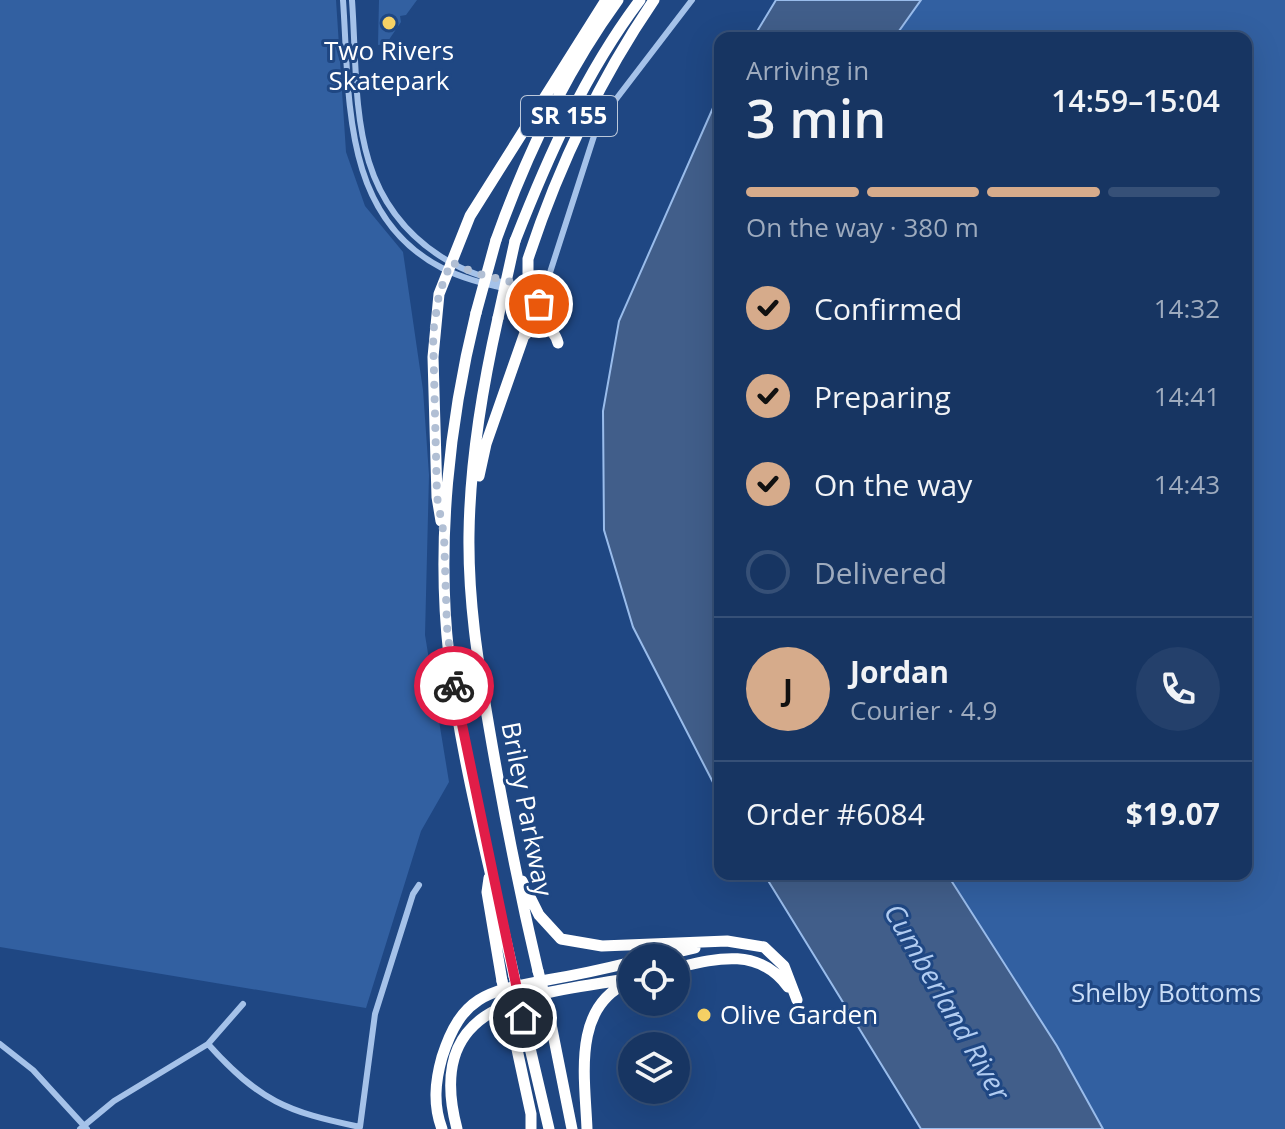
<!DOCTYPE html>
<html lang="en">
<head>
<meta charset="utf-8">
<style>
  body { margin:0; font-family:"Open Sans",sans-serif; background:#24406b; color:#f1f3f6; height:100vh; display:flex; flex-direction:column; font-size:30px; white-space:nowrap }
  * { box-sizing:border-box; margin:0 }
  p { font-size:26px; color:#9eabbe }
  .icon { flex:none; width:44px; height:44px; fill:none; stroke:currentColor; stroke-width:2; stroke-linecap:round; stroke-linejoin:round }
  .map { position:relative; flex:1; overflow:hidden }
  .drawer { position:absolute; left:714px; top:32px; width:538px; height:848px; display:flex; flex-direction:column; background:#173562; border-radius:16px; box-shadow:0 8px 32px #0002,0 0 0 2px #365077 }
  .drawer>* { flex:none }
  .fabs { position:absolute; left:618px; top:944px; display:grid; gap:16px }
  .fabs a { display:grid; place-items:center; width:72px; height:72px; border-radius:50%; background:#173562; box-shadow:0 8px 32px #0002,0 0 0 2px #365077; font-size:40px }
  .pin { position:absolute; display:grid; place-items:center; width:68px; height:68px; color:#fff; margin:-34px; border:4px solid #fff; border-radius:50%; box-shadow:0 2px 8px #0007 }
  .courier { position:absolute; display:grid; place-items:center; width:80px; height:80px; margin:-40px; border:6px solid #e11d48; border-radius:50%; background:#fff; color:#222; box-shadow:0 2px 10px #0007 }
  .overview em { font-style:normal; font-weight:600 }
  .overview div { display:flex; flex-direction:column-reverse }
  .overview { display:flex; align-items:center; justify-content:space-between; height:136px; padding:0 32px }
  h1 { font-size:52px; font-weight:600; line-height:60px }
  .bar { display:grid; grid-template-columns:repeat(4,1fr); gap:12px 8px; align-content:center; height:96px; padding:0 32px }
  .bar i { height:10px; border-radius:6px; background:#365077 }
  .bar .on { background:#d6ab8b }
  .bar p { grid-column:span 4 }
  .line { display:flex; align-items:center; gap:20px; padding:0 32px; border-top:2px solid #365077 }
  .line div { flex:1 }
  .round { display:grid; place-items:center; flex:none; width:84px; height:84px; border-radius:42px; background:#24406b }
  ol { padding:0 32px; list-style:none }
  li { display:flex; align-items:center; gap:24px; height:88px }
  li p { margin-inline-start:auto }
  li .icon { padding:8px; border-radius:50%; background:#d6ab8b; color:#111; stroke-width:4 }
  li:last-child { color:#9eabbe }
  li i { width:44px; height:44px; border:4px solid #365077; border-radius:50% }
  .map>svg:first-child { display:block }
</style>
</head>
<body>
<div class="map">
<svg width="1285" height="1129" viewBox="0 0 1285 1129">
  <rect width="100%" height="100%" fill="#1f4783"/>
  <path fill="#3260a1" d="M 0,0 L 336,0 L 346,152 L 365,206 L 403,252 L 423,390 L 429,475 L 425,635 L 449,782 L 421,831 L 366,1008 L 0,947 Z
    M 379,0 L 417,0 L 406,15 L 400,16 L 401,22 L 386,44 L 378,45 Z
    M 921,0 L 1285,0 L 1285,1129 L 1103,1129 L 1057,1046 L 947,874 L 1246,874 L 1246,38 L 895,38 Z"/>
  <path fill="#415e8a" stroke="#99bceb" stroke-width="2" d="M 776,0 L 921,0 L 894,38 L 753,38 Z
    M 720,92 L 720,796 L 633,627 L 604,530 L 603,411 L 619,321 Z
    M 764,874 L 947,874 L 1057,1046 L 1103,1129 L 921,1129 Z"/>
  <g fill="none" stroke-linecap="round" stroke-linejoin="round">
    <path stroke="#a5c2e9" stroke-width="6" d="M 343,0 C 350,97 341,216 442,268 C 467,281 497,286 524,293
      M 352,0 C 359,98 347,195 440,256 C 464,272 499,284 527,286
      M524 293a11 11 0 1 1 22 0a11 11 0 1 1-22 0Z
      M 545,288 L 594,136 L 607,111 L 692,0
      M 0,1044 L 33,1070 L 87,1129
      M 208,1044 L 243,1004
      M 80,1129 L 114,1101 L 208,1044 C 259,1101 287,1112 360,1127 L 375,1014 L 413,894 L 419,885"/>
    <path stroke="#fff" stroke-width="11" d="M 496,240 C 526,156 565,73 618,0
      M 515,241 C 548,157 585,73 640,0
      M 533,282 L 528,273 L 528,259 C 558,168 600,79 654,0
      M 476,313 C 449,423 436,543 449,656 C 461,763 491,871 514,976
      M 498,318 C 482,389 470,461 469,534 C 468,600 478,663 489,727 C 503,809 519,890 538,971
      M 525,335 C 537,322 553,325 558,343
      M 479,476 L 486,444 L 535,304
      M 441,521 L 437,497 L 433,357 L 439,294 L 470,216 L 606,0
      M 489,878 L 487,892 L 502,981
      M 522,881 L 539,915 L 561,939 L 602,946 L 727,941 L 764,947 L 784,966 L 797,1000
      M 652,958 L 695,948
      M 676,968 C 717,958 759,947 788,987
      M 548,1009 L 572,1129
      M 510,1017 L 531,1114 L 531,1129
      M 523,1018 L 549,1129
      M 442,1129 C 433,1105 435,1082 442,1057 C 462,994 489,991 547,980 C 576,975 604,969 632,962
      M 457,1129 C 422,996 537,995 632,978
      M 587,1129 C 585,1078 572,1008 627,983"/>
    <path stroke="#fff" stroke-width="11" d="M 476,313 L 496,240
      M 498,318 L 515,241
      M 538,971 L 548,1009
      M 514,976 L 523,1018
      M 502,981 L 510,1017"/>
  </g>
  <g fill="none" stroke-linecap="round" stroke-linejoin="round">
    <path stroke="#b1bfd4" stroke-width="8" stroke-dasharray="0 14.4" d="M 454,686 L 447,627 L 444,535 L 437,497 L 433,333 L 439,294 L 451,262 L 475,273 L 527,286 L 526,299 L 539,304"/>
    <path stroke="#e11d48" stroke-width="10" d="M 454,686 L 523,1018"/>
  </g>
  <g fill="#f7d265" stroke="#1f4783" stroke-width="3">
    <circle cx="389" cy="23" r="8"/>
    <circle cx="704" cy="1015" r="8"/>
  </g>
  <g text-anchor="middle" stroke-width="6" stroke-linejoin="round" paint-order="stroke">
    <rect fill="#1f4783" stroke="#bcc8da" stroke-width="2" x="521" y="96" width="96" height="40" rx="6"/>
    <g font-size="24" font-weight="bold" fill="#fff">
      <text x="569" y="124">SR 155</text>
    </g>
    <g font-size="26" fill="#fff" stroke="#1f4783">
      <text x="389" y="60">Two Rivers<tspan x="389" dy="30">Skatepark</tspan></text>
      <text x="720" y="1024" text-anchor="start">Olive Garden</text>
    </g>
    <g font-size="26" fill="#fff" stroke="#1f4783">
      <text transform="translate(527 809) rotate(79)" y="9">Briley Parkway</text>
    </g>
    <g font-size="26" fill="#c9ddf7" stroke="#1f4783">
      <text x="1166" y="1002">Shelby Bottoms</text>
    </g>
    <g font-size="28" font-style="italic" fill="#b1ccf1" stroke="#1f4783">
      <text transform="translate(947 1002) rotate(60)" y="10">Cumberland River</text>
    </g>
  </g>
</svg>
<div class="fabs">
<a><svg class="icon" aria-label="locate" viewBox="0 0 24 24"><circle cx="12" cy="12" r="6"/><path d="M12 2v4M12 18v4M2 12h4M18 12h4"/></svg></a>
<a><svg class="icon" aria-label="layers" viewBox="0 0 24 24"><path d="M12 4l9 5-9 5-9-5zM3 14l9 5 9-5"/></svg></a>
</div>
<div class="pin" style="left:539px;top:304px;background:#ea580c"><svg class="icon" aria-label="bag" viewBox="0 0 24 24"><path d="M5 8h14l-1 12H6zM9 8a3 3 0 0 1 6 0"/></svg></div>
<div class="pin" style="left:523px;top:1018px;background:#1f2937"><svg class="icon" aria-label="home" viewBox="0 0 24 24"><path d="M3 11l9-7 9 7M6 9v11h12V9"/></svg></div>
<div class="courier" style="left:454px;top:686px"><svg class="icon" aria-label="bike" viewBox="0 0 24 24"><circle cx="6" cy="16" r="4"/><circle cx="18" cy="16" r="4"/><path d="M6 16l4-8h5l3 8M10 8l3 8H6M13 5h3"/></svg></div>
<section class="drawer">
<div class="overview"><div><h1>3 min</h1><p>Arriving in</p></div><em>14:59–15:04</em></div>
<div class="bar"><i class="on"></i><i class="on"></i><i class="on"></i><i></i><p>On the way · 380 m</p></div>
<ol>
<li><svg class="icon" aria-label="check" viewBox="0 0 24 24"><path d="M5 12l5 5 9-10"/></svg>Confirmed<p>14:32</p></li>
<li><svg class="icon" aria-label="check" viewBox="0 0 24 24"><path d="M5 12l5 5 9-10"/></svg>Preparing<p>14:41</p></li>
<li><svg class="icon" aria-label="check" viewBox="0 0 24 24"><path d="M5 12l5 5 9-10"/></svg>On the way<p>14:43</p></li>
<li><i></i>Delivered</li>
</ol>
<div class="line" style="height:144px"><b class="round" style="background:#d6ab8b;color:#111">J</b><div><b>Jordan</b><p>Courier · 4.9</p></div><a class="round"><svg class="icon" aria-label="phone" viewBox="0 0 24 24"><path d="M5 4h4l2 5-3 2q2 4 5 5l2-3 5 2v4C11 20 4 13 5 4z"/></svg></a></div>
<div class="line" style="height:104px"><div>Order #6084</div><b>$19.07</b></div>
</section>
</div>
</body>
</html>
